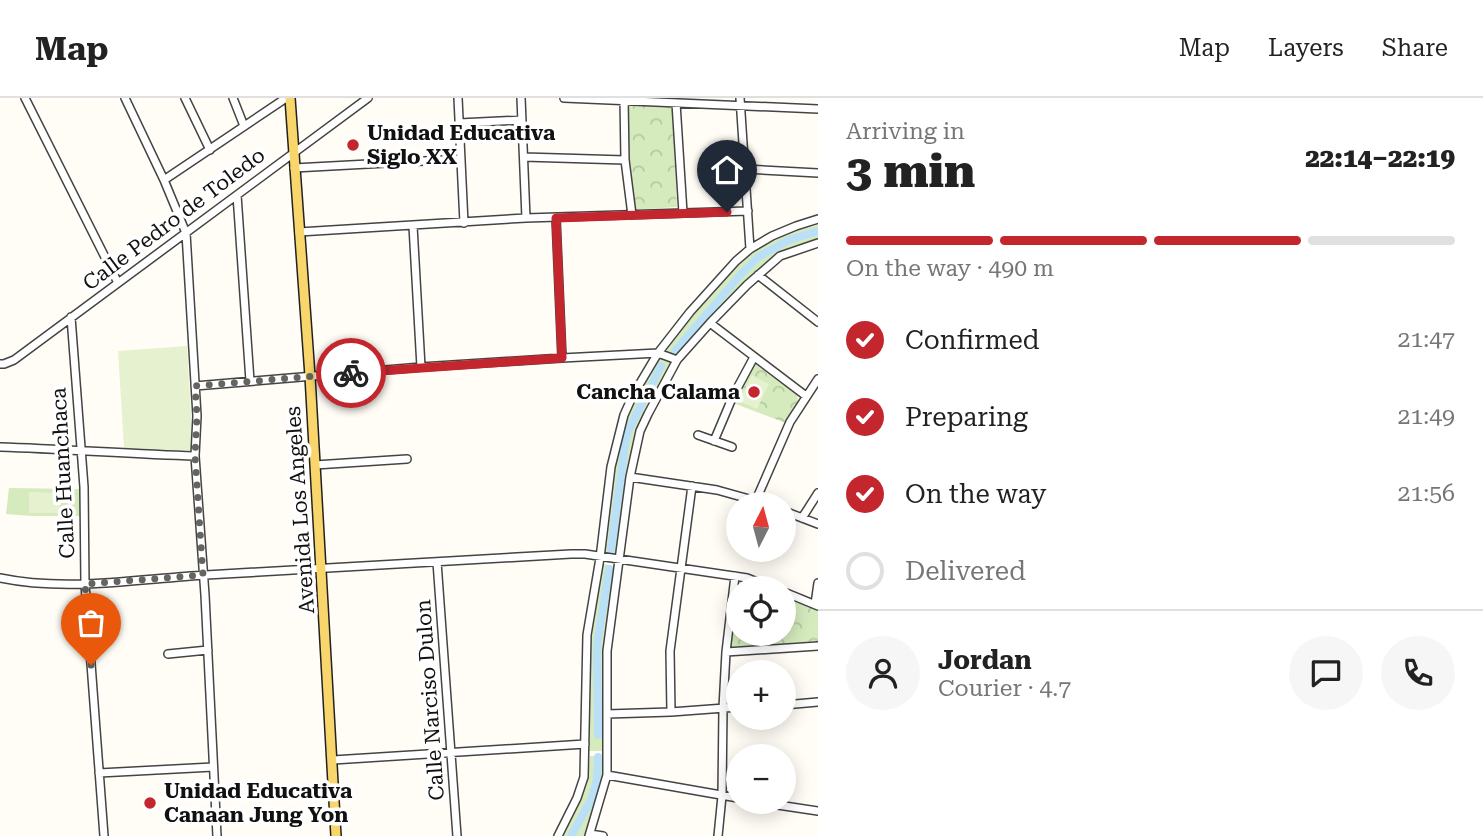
<!DOCTYPE html>
<html lang="en">
<head>
<meta charset="utf-8">
<style>
  body { margin:0; font-family:"Roboto Serif",serif; background:#f6f6f6; color:#222; height:100vh; display:flex; flex-direction:column; font-size:26px; white-space:nowrap }
  * { box-sizing:border-box; margin:0 }
  p { font-size:23px; color:#767676 }
  .icon { flex:none; width:38px; height:38px; fill:none; stroke:currentColor; stroke-width:2; stroke-linecap:round; stroke-linejoin:round }
  .map { position:relative; flex:1; overflow:hidden }
  .side { display:flex; flex-direction:column; background:#fff; width:665px }
  .side>* { flex:none }
  .needle { width:46px; rotate:6deg }
  .controls { position:absolute; left:726px; top:394px; display:grid; gap:14px }
  .controls a { display:grid; place-items:center; width:70px; height:70px; border-radius:50%; background:#fff; box-shadow:0 4px 18px #0003; font-size:35px }
  .pin { position:absolute; display:grid; place-items:center; width:60px; height:60px; color:#fff; margin:-72px -30px; border-radius:50% 50% 50% 0; rotate:-45deg; box-shadow:0 0 7px #0007 }
  .pin .icon { rotate:45deg }
  .courier { position:absolute; display:grid; place-items:center; width:70px; height:70px; margin:-35px; border:5px solid #c4262e; border-radius:50%; background:#fff; color:#222; box-shadow:0 2px 9px #0007 }
  .overview em { font-style:normal; font-weight:800 }
  .overview div { display:flex; flex-direction:column-reverse }
  .overview { display:flex; align-items:center; justify-content:space-between; height:119px; padding:0 28px }
  h1 { font-size:46px; font-weight:800; line-height:52px }
  .bar { display:grid; grid-template-columns:repeat(4,1fr); gap:10px 7px; align-content:center; height:84px; padding:0 28px }
  .bar i { height:9px; border-radius:5px; background:#e0e0e0 }
  .bar .current { background:#c4262e }
  .bar p { grid-column:span 4 }
  .line { display:flex; align-items:center; gap:18px; padding:0 28px; border-top:2px solid #e0e0e0 }
  .line div { flex:1 }
  .round { display:grid; place-items:center; flex:none; width:74px; height:74px; border-radius:37px; background:#f6f6f6 }
  ol { padding:0 28px; list-style:none }
  li { display:flex; align-items:center; gap:21px; height:77px }
  li p { margin-inline-start:auto }
  li .icon { padding:7px; border-radius:50%; background:#c4262e; color:#fff; stroke-width:4 }
  li:last-child { color:#767676 }
  li i { width:38px; height:38px; border:4px solid #e0e0e0; border-radius:50% }
  header { display:flex; align-items:center; gap:42px; box-sizing:border-box; height:98px; padding:0 35px; background:#fff; border-bottom:2px solid #e0e0e0 }
  header strong { font-size:33px }
  nav { display:flex; gap:38px; margin-inline-start:auto; font-size:24px }
  main { display:flex; flex:1; min-height:0 }
  .map>svg:first-child { display:block }
</style>
</head>
<body>
<header>
<strong>Map</strong>
<nav><a>Map</a><a>Layers</a><a>Share</a></nav>
</header>
<main>
<div class="map">
<svg width="818" height="738" viewBox="0 0 818 738">
  <defs>
    <pattern id="park-crowns" width="20" height="18" patternUnits="userSpaceOnUse" patternTransform="scale(1.75)"><rect width="20" height="18" fill="#d5ebbd"/><path d="M2 6a3 3 0 1 1 6 0M12 15a3 3 0 1 1 6 0" fill="none" stroke="#b6c8a1"/></pattern>
  </defs>
  <rect width="100%" height="100%" fill="#fffdf5"/>
  <path fill="#d5ebbd" d="M 818,127 L 818,142 L 775,156 L 733,195 L 675,258 L 665,254 C 690,220 731,166 766,145 C 782,136 801,132 818,127 Z
    M 660,260 L 672,264 L 645,314 L 636,336 L 617,457 L 603,456 C 609,412 611,364 626,322 C 634,300 648,280 660,260 Z
    M 9,390 L 82,391 L 82,418 L 32,418 L 6,416 Z
    M 603,466 L 614,468 L 603,552 L 603,653 L 588,653 L 590,536 Z
    M 590,658 L 604,658 C 604,687 595,712 584,738 L 563,738 L 587,687 Z"/>
  <path fill="url(#park-crowns)" d="M 630,7 L 673,9 L 677,109 L 634,112 L 626,15 Z
    M 755,265 L 797,295 L 798,303 L 786,325 L 733,305 Z
    M 741,483 L 762,490 L 738,490 L 738,536 L 784,536 L 784,498 L 818,512 L 818,543 L 732,549 L 730,546 L 737,488 Z"/>
  <path fill="#e6f2cf" d="M 187,248 L 193,352 L 148,352 L 124,350 L 118,253 Z
    M 752,277 L 769,286 L 757,311 L 739,303 Z
    M 29,394 L 61,395 L 60,415 L 29,415 Z"/>
  <g fill="none" stroke-linecap="round" stroke-linejoin="round">
    <path stroke="#b9e0f7" stroke-width="8" d="M 675,253 L 741,176 L 758,159 L 789,142 L 818,133
      M 611,451 L 626,340 L 629,331 L 661,268
      M 598,637 L 597,548 L 609,471
      M 571,738 L 591,702 L 597,682 L 598,659"/>
    <defs>
      <path id="minor" d="M 25,0 L 118,185
        M 125,0 L 164,82 L 186,135 L 197,318 L 195,358 L 205,497 L 217,738
        M 185,0 L 210,52
        M 233,0 L 244,28
        M 458,0 L 464,125
        M 521,0 L 526,120
        M 564,0 L 818,11
        M 624,0 L 625,62 L 632,117
        M 740,0 L 750,151
        M 676,5 L 683,115
        M 459,25 L 522,22
        M 524,59 L 625,62
        M 294,70 L 461,61
        M 745,71 L 818,75
        M 164,82 L 286,0
        M 237,97 L 250,283
        M 556,120 L 562,260
        M 413,128 L 421,269
        M 299,134 L 526,120 L 748,113
        M 758,177 L 818,224
        M 71,219 L 84,389 L 85,486 L 104,738
        M 710,225 L 806,298
        M 0,266 L 4,266 L 14,262 L 368,0
        M 195,288 L 421,269 L 562,260 L 658,255 L 677,262
        M 698,337 L 732,349
        M 714,343 L 733,298 L 754,259
        M 0,349 C 65,351 130,356 195,358
        M 315,367 L 407,361
        M 630,379 L 717,392 L 767,406
        M 756,402 L 790,324 L 818,281
        M 784,413 L 818,426
        M 802,420 L 818,395
        M 437,464 L 457,738
        M 0,480 C 67,494 138,481 206,477 C 328,470 450,463 571,456 L 585,456 L 747,480 L 773,490
        M 784,494 L 818,508
        M 815,506 L 818,485
        M 726,554 L 818,548
        M 168,556 L 208,552
        M 784,607 L 818,604
        M 671,614 L 670,553 L 692,388
        M 607,616 L 671,614 L 738,609
        M 333,662 L 585,646
        M 99,675 L 213,669
        M 607,677 L 738,700
        M 758,704 L 818,713
        M 590,736 L 603,738
        M 558,738 L 577,700 L 584,679 L 587,537 L 600,460 L 611,369 L 624,317 L 633,297 L 658,255 L 690,214 L 736,163 L 750,151 L 772,138 L 796,128 L 818,121
        M 589,738 L 607,677 L 607,553 L 630,379 L 640,333 L 648,316 L 677,262 L 710,225 L 747,187 L 780,158 L 818,145
        M 718,738 L 722,698 L 723,610 L 726,554 L 735,478"/>
      <path id="major" d="M 290,0 L 310,278 L 336,738"/>
    </defs>
    <use href="#minor" stroke="#444" stroke-width="10"/>
    <use href="#major" stroke="#222" stroke-width="12"/>
    <use href="#minor" stroke="#fff" stroke-width="7"/>
    <use href="#major" stroke="#f9d66b" stroke-width="9"/>
  </g>
  <g fill="none" stroke-linecap="round" stroke-linejoin="round">
    <path stroke="#646461" stroke-width="7" stroke-dasharray="0 12.6" d="M 91,567 L 85,486 L 203,477 L 195,358 L 197,318 L 195,288 L 351,275"/>
    <path stroke="#c4262e" stroke-width="9" d="M 351,275 L 562,260 L 556,120 L 727,114"/>
  </g>
  <g fill="#c4262e" stroke="#fff" stroke-width="2.5">
    <circle cx="353" cy="47" r="7"/>
    <circle cx="754" cy="294" r="7"/>
    <circle cx="150" cy="705" r="7"/>
  </g>
  <g text-anchor="middle" stroke-width="7" stroke-linejoin="round" paint-order="stroke">
    <g font-size="21" font-weight="bold" fill="#111" stroke="#fff" text-anchor="start">
      <text x="367" y="42">Unidad Educativa<tspan x="367" dy="24">Siglo XX</tspan></text>
      <text x="740" y="301" text-anchor="end">Cancha Calama</text>
      <text x="164" y="700">Unidad Educativa<tspan x="164" dy="24">Canaan Jung Yon</tspan></text>
    </g>
    <g font-size="21" fill="#111" stroke="#fff">
      <text transform="translate(174 121) rotate(-37)" y="7">Calle Pedro de Toledo</text>
      <text transform="translate(63 375) rotate(-93)" y="7">Calle Huanchaca</text>
      <text transform="translate(300 412) rotate(-94)" y="7">Avenida Los Angeles</text>
      <text transform="translate(430 602) rotate(-94)" y="7">Calle Narciso Dulon</text>
    </g>
  </g>
</svg>
<div class="controls">
<a><svg class="needle" viewBox="-14 -14 28 28"><path d="M0-13l5 13h-10z" fill="#e53935"/><path d="M0 13l5-13h-10z" fill="#767676"/></svg></a>
<a><svg class="icon" aria-label="locate" viewBox="0 0 24 24"><circle cx="12" cy="12" r="6"/><path d="M12 2v4M12 18v4M2 12h4M18 12h4"/></svg></a>
<a>+</a>
<a>−</a>
</div>
<div class="pin" style="left:91px;top:567px;background:#ea580c"><svg class="icon" aria-label="bag" viewBox="0 0 24 24"><path d="M5 8h14l-1 12H6zM9 8a3 3 0 0 1 6 0"/></svg></div>
<div class="pin" style="left:727px;top:114px;background:#1f2937"><svg class="icon" aria-label="home" viewBox="0 0 24 24"><path d="M3 11l9-7 9 7M6 9v11h12V9"/></svg></div>
<div class="courier" style="left:351px;top:275px"><svg class="icon" aria-label="bike" viewBox="0 0 24 24"><circle cx="6" cy="16" r="4"/><circle cx="18" cy="16" r="4"/><path d="M6 16l4-8h5l3 8M10 8l3 8H6M13 5h3"/></svg></div>
</div>
<section class="side">
<div class="overview"><div><h1>3 min</h1><p>Arriving in</p></div><em>22:14–22:19</em></div>
<div class="bar"><i class="current"></i><i class="current"></i><i class="current"></i><i></i><p>On the way · 490 m</p></div>
<ol>
<li><svg class="icon" aria-label="check" viewBox="0 0 24 24"><path d="M5 12l5 5 9-10"/></svg>Confirmed<p>21:47</p></li>
<li><svg class="icon" aria-label="check" viewBox="0 0 24 24"><path d="M5 12l5 5 9-10"/></svg>Preparing<p>21:49</p></li>
<li><svg class="icon" aria-label="check" viewBox="0 0 24 24"><path d="M5 12l5 5 9-10"/></svg>On the way<p>21:56</p></li>
<li><i></i>Delivered</li>
</ol>
<div class="line" style="height:126px"><a class="round"><svg class="icon" aria-label="person" viewBox="0 0 24 24"><circle cx="12" cy="8" r="4"/><path d="M4 21q1-7 8-7t8 7"/></svg></a><div><b>Jordan</b><p>Courier · 4.7</p></div><a class="round"><svg class="icon" aria-label="chat" viewBox="0 0 24 24"><path d="M4 5h16v11H9l-5 4z"/></svg></a><a class="round"><svg class="icon" aria-label="phone" viewBox="0 0 24 24"><path d="M5 4h4l2 5-3 2q2 4 5 5l2-3 5 2v4C11 20 4 13 5 4z"/></svg></a></div>
</section>
</main>
</body>
</html>
